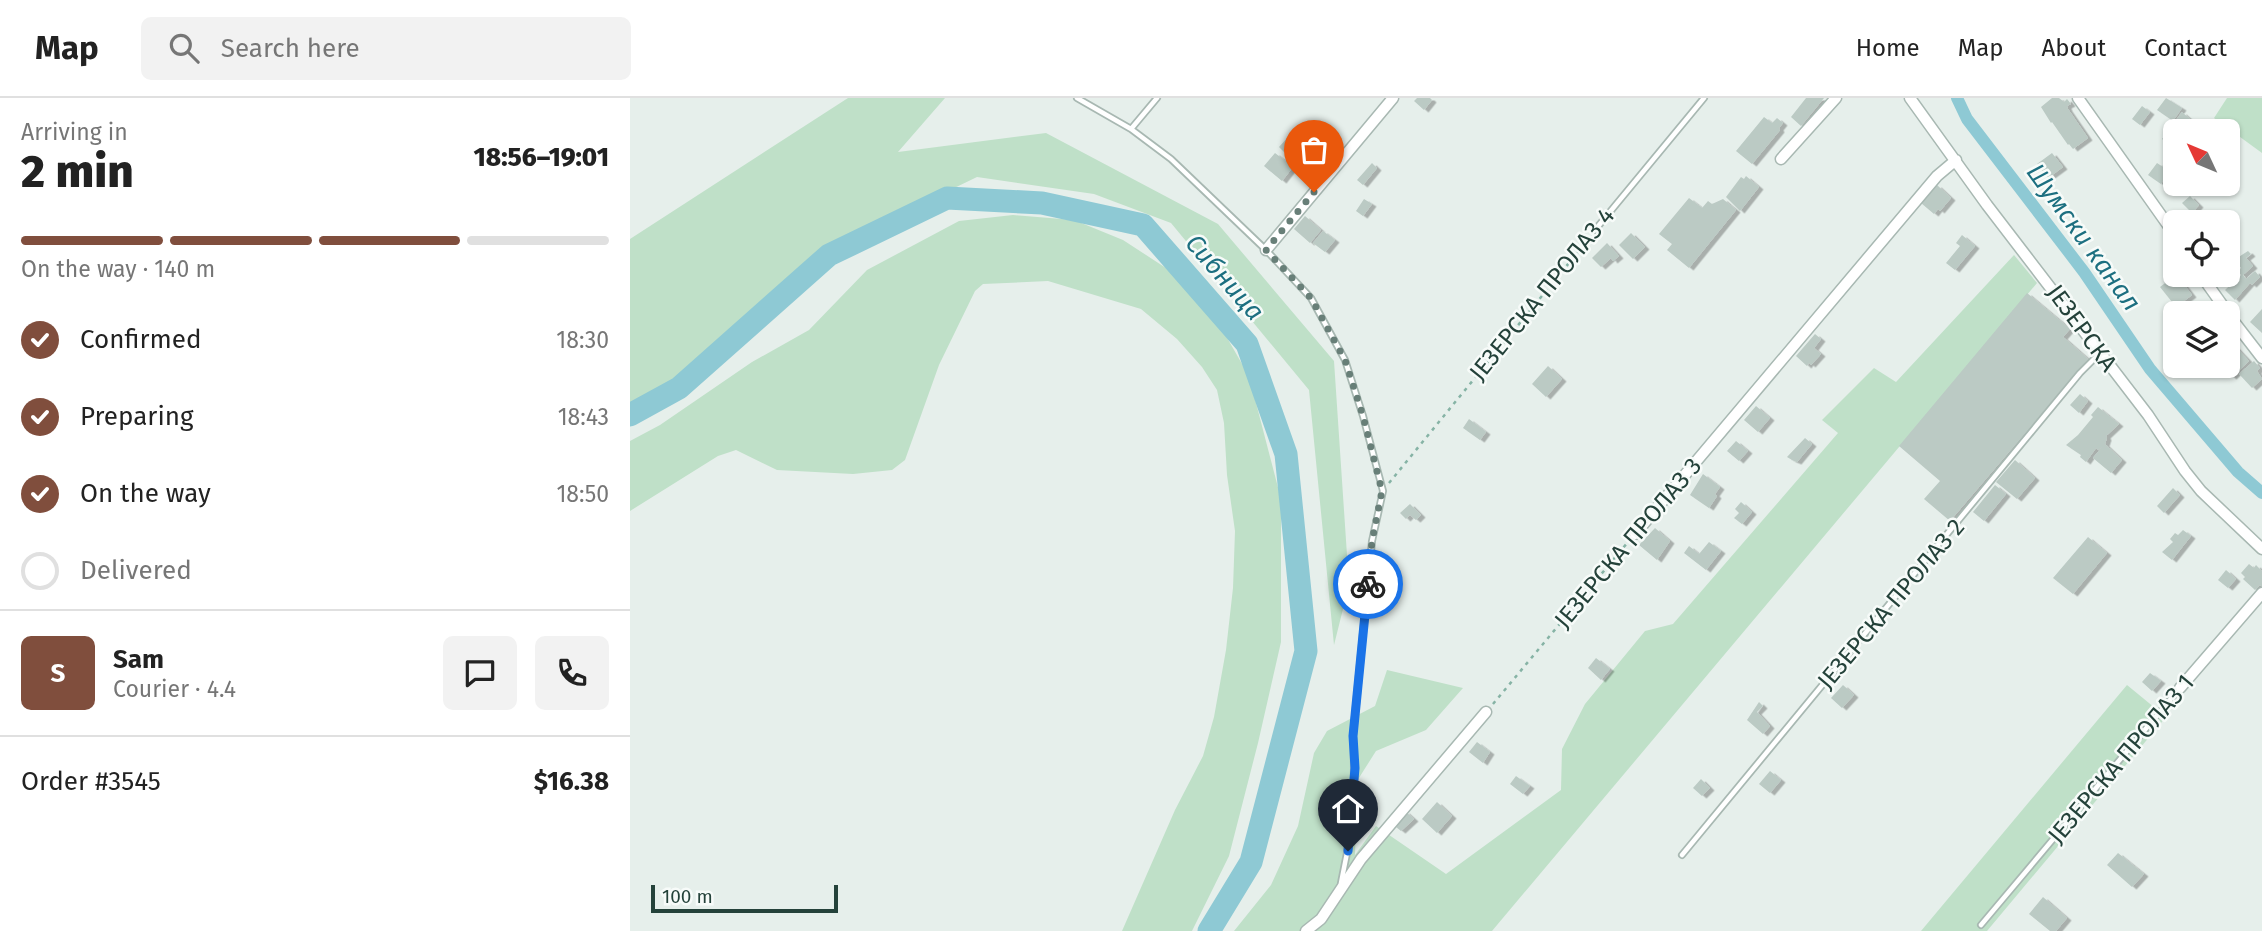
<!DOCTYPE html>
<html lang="en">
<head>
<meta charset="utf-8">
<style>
  body { margin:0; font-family:"Fira Sans",sans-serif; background:#f2f2f2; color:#222; height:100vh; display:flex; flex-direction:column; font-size:26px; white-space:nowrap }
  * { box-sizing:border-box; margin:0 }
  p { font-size:23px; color:#767676 }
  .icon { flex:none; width:38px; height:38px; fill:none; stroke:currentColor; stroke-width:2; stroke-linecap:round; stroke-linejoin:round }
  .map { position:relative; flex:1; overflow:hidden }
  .panel { display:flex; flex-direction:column; background:#fff; width:630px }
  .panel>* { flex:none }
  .needle { width:46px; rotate:314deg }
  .tools { position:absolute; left:1533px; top:21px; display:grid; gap:14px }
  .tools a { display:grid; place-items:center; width:77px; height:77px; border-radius:10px; background:#fff; box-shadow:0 2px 5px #0004; font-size:35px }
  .scale { position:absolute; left:21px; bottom:18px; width:187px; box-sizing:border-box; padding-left:7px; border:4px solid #24423a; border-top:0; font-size:19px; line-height:24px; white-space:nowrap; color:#24423a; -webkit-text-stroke:5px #f7fbf9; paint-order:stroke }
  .pin { position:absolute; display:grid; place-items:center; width:60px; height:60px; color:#fff; margin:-72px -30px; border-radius:50% 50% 50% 0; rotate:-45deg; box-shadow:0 0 7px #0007 }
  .pin .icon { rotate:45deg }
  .courier { position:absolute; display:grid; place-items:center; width:70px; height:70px; margin:-35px; border:5px solid #1a73e8; border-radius:50%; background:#fff; color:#222; box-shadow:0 2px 9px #0007 }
  .headline em { font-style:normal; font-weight:800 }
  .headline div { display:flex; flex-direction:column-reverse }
  .headline { display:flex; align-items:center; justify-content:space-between; height:119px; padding:0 21px }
  h1 { font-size:46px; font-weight:800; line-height:52px }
  .bar { display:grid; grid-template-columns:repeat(4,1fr); gap:10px 7px; align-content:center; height:84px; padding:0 21px }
  .bar i { height:9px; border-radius:5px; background:#e0e0e0 }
  .bar .selected { background:#804e3d }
  .bar p { grid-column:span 4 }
  .line { display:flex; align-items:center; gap:18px; padding:0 21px; border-top:2px solid #e0e0e0 }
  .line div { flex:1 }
  .round { display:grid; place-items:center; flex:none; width:74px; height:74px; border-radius:10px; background:#f2f2f2 }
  ol { padding:0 21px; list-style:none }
  li { display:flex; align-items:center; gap:21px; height:77px }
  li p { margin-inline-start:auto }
  li .icon { padding:7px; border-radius:50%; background:#804e3d; color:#fff; stroke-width:4 }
  li:last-child { color:#767676 }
  li i { width:38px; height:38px; border:4px solid #e0e0e0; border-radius:50% }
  header { display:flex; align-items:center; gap:42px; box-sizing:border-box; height:98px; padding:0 35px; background:#fff; border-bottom:2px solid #e0e0e0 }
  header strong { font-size:33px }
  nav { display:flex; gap:38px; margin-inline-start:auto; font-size:24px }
  .search { width:490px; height:63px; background:#f2f2f2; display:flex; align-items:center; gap:18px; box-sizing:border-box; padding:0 24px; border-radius:10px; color:#767676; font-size:26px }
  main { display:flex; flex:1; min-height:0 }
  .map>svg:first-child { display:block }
</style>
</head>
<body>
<header>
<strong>Map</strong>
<div class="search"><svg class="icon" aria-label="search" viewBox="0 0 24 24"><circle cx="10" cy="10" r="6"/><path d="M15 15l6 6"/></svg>Search here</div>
<nav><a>Home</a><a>Map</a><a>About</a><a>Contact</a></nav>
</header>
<main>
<section class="panel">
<div class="headline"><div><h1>2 min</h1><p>Arriving in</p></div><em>18:56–19:01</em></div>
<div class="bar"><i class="selected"></i><i class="selected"></i><i class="selected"></i><i></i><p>On the way · 140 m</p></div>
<ol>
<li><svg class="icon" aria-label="check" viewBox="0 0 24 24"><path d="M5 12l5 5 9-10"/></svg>Confirmed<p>18:30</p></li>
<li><svg class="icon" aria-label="check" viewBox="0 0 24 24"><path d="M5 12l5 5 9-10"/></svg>Preparing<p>18:43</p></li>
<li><svg class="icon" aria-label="check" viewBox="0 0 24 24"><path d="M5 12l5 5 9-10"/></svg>On the way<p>18:50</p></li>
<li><i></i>Delivered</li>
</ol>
<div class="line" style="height:126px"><b class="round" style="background:#804e3d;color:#fff">S</b><div><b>Sam</b><p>Courier · 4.4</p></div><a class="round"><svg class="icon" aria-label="chat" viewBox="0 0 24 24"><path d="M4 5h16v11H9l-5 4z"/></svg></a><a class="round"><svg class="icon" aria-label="phone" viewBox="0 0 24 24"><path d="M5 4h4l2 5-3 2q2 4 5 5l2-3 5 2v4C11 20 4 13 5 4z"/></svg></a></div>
<div class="line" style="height:91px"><div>Order #3545</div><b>$16.38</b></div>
</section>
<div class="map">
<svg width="1632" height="833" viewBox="0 0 1632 833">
  <defs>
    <filter id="shadow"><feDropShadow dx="4.5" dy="2.5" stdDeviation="0" flood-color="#0004"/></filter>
  </defs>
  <rect width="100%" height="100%" fill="#e6efeb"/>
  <path fill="#bfe0c8" d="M 218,0 L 315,0 L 268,54 L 416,35 L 588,126 L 704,263 L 719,487 L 704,547 L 679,292 L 541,125 L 464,96 L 347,79 L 219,141 L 165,198 L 0,311 L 0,141 Z
    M 1597,0 L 1632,0 L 1632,55 L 1584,20 Z
    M 383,117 L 444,122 L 493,142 L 536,170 L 564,199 L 596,238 L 619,278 L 651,401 L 651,544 L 628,645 L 599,758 L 562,833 L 492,833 L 545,712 L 573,658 L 584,619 L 596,552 L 603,490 L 605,433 L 597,377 L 594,325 L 587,292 L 572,269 L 547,241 L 511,211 L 418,183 L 353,186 L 345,193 L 309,267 L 275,362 L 262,372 L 223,376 L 147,372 L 106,352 L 88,358 L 0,413 L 0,343 L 30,327 L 122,264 L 179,232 L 237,172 L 329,123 Z
    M 1384,157 L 1407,185 L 862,833 L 604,833 L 641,787 L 668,728 L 684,655 L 697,633 L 745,608 L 757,572 L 833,590 L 796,632 L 746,653 L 727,683 L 725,757 L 746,728 L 816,776 L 931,692 L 932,651 L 955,606 L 1015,533 L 1043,526 L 1208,335 L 1192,322 L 1244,270 L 1266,284 Z
    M 1497,587 L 1536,619 L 1357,833 L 1291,833 Z"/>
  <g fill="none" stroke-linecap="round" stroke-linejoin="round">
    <path stroke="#8ec9d4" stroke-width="12" d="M 1327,0 L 1337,21 L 1454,174 L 1520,271 L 1608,374 L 1632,395"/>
    <path stroke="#8ec9d4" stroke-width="23" d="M 0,317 L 49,290 L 199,157 L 317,100 L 412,105 L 513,127 L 617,246 L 656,356 L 676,553 L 621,764 L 579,833"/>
  </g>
  <path fill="#bbcac4" filter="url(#shadow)" d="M 787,0 L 800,0 L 802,2 L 794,12 L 784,3 Z
    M 1176,0 L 1194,0 L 1171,28 L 1161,19 Z
    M 1422,0 L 1429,0 L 1434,4 L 1437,1 L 1441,6 L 1437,8 L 1438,11 L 1458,40 L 1443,51 L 1439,46 L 1438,47 L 1422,24 L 1421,25 L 1411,9 Z
    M 1536,0 L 1552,10 L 1543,23 L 1527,12 Z
    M 1512,8 L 1520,14 L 1510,27 L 1502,21 Z
    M 1552,14 L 1560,21 L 1551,33 L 1545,33 L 1545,38 L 1539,46 L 1532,41 Z
    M 1134,19 L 1142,25 L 1147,20 L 1153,25 L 1149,30 L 1150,32 L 1122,66 L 1106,53 Z
    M 658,39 L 667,47 L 658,58 L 649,49 Z
    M 645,55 L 663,69 L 652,83 L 634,68 Z
    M 1422,55 L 1433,69 L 1418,80 L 1407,66 Z
    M 742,65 L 747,70 L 733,87 L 727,82 Z
    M 1527,65 L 1539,73 L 1531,86 L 1518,77 Z
    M 1116,78 L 1129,89 L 1110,113 L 1096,99 L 1111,79 L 1114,81 Z
    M 1307,87 L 1321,100 L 1310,113 L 1308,111 L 1304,116 L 1291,105 Z
    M 1560,98 L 1569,107 L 1562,115 L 1552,105 Z
    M 1059,100 L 1072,110 L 1078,103 L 1082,106 L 1093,101 L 1106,112 L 1059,170 L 1037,152 L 1042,146 L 1029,136 Z
    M 734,101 L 742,106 L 733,118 L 726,113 Z
    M 675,118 L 691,132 L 680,145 L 664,131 Z
    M 693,133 L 705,142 L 695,154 L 683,145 Z
    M 1001,135 L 1015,149 L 1003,161 L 989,147 Z
    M 1332,137 L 1345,148 L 1325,172 L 1316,165 L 1330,148 L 1326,145 Z
    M 977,145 L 989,158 L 983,163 L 981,160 L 971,169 L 962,160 Z
    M 1618,153 L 1621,156 L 1616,160 L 1623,168 L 1613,177 L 1616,181 L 1625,173 L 1630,179 L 1622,187 L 1620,185 L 1605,202 L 1595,192 L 1611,177 L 1607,173 L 1611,170 L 1604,162 Z
    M 1545,174 L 1545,177 L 1562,177 L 1552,184 L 1562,197 L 1546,209 L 1530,189 L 1543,179 L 1541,177 Z
    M 1397,195 L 1440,231 L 1433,239 L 1458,261 L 1320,423 L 1294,401 L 1310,383 L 1269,348 Z
    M 1632,211 L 1632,235 L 1620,224 Z
    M 1185,236 L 1191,241 L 1184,250 L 1191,256 L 1181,267 L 1179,265 L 1177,268 L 1166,258 Z
    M 1602,245 L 1619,263 L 1602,279 L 1590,268 L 1598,268 L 1598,250 Z
    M 1624,263 L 1630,270 L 1627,273 L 1632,281 L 1622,290 L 1609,276 Z
    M 918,268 L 932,281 L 916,299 L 902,286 Z
    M 1450,296 L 1458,303 L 1449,315 L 1440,307 Z
    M 1126,308 L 1140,320 L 1128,334 L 1114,322 Z
    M 1468,309 L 1489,326 L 1476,338 L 1477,340 L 1475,346 L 1492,362 L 1481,375 L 1463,360 L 1472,349 L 1468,352 L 1466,350 L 1456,364 L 1450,359 L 1451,357 L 1436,347 L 1448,337 L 1463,319 L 1461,317 Z
    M 839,321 L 856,334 L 850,342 L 833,330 Z
    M 1175,340 L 1182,346 L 1167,364 L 1162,362 L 1157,359 Z
    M 1106,343 L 1118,353 L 1109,363 L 1097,353 Z
    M 1385,362 L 1405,380 L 1387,401 L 1366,384 Z
    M 1073,376 L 1090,389 L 1085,396 L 1087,398 L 1079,410 L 1060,397 Z
    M 1365,387 L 1376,396 L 1354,423 L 1343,414 Z
    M 1543,390 L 1550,397 L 1534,415 L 1527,408 Z
    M 1111,404 L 1122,414 L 1112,426 L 1104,420 L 1109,415 L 1105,411 Z
    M 780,406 L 791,417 L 786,422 L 780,417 L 776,421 L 770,415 Z
    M 1025,430 L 1040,443 L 1027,462 L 1009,447 Z
    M 1553,432 L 1561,438 L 1542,462 L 1532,454 L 1543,444 L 1540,441 L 1545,435 L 1548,437 Z
    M 1458,439 L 1477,455 L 1443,496 L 1423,480 Z
    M 1079,444 L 1091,453 L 1076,472 L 1054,455 L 1059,448 L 1069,456 Z
    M 1619,466 L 1624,470 L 1626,467 L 1632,473 L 1632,489 L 1630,487 L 1625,492 L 1613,481 L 1615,479 L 1611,475 Z
    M 1596,472 L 1606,481 L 1598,490 L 1588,482 Z
    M 966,560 L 980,571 L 971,582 L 958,570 Z
    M 1520,575 L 1531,583 L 1522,593 L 1512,584 Z
    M 1213,587 L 1224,597 L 1212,610 L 1201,600 Z
    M 1129,604 L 1133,608 L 1127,614 L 1140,628 L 1133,636 L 1117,622 Z
    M 847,644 L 860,654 L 853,665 L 839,654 Z
    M 1140,673 L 1151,682 L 1140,695 L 1129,686 Z
    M 886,678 L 900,688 L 893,696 L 880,686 Z
    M 1071,681 L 1080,690 L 1072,698 L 1063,690 Z
    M 807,704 L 822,718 L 807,735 L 792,721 Z
    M 775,713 L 784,721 L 771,733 L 766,729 Z
    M 1488,755 L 1514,776 L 1502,789 L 1477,767 Z
    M 1413,799 L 1437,820 L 1426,833 L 1420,833 L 1399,816 Z"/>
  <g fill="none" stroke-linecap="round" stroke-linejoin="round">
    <defs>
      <path id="lane" d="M 447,0 L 501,31 L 541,61 L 636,152 L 681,200 L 715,262 L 733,318 L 753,393 L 742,443 L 723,638 C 726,687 722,737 711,785
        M 501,31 L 527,0
        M 965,132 L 1074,0
        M 1052,757 L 1450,275 L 1469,256
        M 1351,827 L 1550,590"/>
      <path id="street" d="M 1280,0 L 1357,107 L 1518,317 L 1555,373 L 1571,393 L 1632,451
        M 1448,0 L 1545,137
        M 1151,61 L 1206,0
        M 636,152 L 763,0
        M 1571,177 L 1598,215
        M 1598,216 L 1632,260
        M 1005,436 L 1307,78 L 1326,62
        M 1550,590 L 1632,495
        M 676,833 L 691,821 L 731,761 L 856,614"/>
    </defs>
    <use href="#lane" stroke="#a8b8b2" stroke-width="8"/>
    <use href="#street" stroke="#a8b8b2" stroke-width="13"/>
    <path stroke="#86b3a5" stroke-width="2.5" stroke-dasharray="3.5 5" stroke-linecap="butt" d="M 759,385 L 961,138
      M 863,606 L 998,444"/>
    <use href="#lane" stroke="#fff" stroke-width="4.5"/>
    <use href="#street" stroke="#fff" stroke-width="10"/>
  </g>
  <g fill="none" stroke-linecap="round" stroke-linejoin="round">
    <path stroke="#687f78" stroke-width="7" stroke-dasharray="0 12.6" d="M 684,94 L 636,152 L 681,200 L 715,262 L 733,318 L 752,393 L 742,443 L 738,486"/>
    <path stroke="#1a73e8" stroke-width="9" d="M 718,753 L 725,670 L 723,638 L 738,486"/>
  </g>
  <g text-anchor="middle" stroke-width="5" stroke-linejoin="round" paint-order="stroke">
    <g font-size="24" fill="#24423a" stroke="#f7fbf9">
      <text transform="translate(912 196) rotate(-51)" y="8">ЈЕЗЕРСКА ПРОЛАЗ 4</text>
      <text transform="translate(1452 230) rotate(54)" y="8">ЈЕЗЕРСКА</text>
      <text transform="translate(998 445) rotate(-50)" y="8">ЈЕЗЕРСКА ПРОЛАЗ 3</text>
      <text transform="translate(1261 506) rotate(-50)" y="8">ЈЕЗЕРСКА ПРОЛАЗ 2</text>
      <text transform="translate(1491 661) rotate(-50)" y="8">ЈЕЗЕРСКА ПРОЛАЗ 1</text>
    </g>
    <g font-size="26" font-style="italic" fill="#1c6f80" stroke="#f7fbf9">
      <text transform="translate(1454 139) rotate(54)" y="9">Шумски канал</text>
      <text transform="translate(595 179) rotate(49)" y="9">Сибница</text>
    </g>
  </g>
</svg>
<div class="tools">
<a><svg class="needle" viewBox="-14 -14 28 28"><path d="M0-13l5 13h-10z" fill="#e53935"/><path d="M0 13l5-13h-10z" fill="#767676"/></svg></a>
<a><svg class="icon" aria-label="locate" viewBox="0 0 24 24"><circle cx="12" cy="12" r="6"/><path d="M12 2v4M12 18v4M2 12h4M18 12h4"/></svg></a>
<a><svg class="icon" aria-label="layers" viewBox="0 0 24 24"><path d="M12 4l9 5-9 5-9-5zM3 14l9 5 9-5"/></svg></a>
</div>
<div class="scale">100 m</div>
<div class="pin" style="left:684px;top:94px;background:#ea580c"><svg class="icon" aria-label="bag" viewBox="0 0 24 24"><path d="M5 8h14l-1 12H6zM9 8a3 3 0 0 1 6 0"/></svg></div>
<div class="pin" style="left:718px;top:753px;background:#1f2937"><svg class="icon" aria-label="home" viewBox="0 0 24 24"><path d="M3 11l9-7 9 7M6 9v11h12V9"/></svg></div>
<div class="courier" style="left:738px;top:486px"><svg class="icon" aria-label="bike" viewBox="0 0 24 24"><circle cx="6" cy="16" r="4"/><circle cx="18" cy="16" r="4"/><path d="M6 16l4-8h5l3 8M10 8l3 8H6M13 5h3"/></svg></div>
</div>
</main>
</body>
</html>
